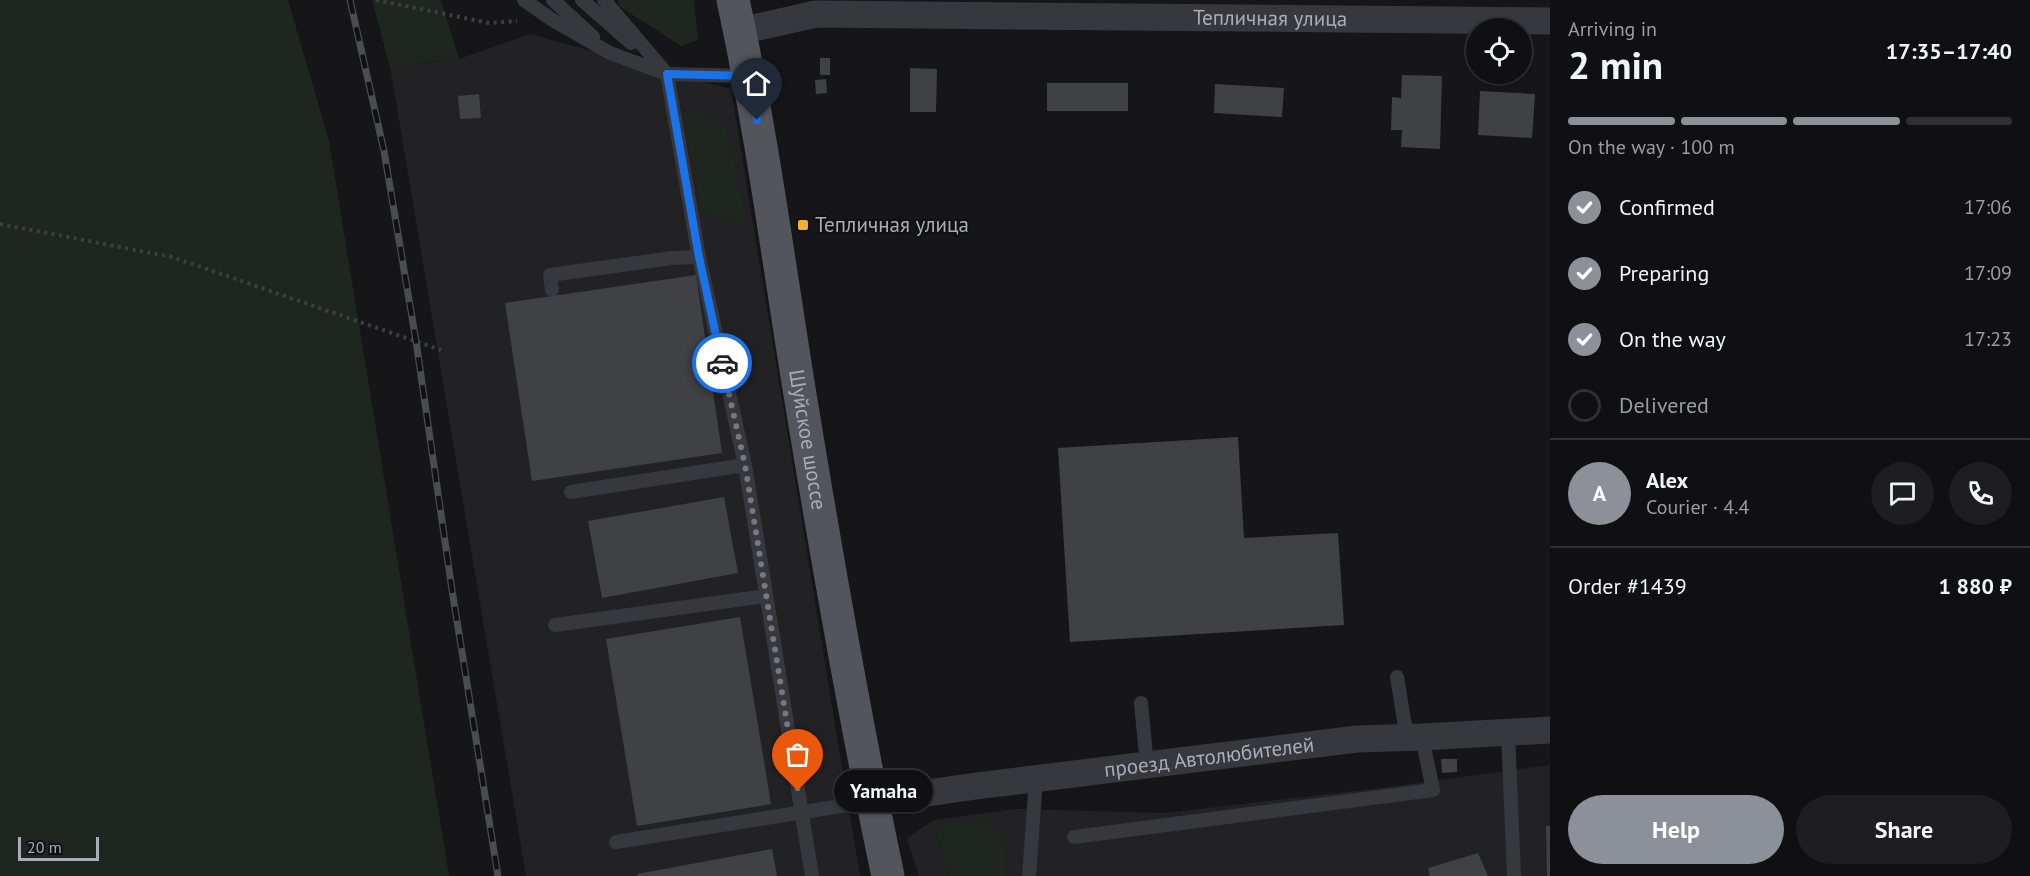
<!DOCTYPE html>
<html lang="en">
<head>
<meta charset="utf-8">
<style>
  body { margin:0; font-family:"PT Sans",sans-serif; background:#1e1e20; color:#f1f3f6; height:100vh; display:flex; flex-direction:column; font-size:22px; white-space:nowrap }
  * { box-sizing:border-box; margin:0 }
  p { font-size:20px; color:#9c9d9f }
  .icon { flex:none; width:33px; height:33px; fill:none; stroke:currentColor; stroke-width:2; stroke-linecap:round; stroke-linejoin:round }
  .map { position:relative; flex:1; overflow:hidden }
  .sheet { display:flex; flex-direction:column; background:#101012; width:480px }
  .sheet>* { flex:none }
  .controls { position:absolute; left:1466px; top:18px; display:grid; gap:12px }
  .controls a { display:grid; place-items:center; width:66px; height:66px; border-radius:50%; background:#101012; box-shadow:0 2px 4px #0004,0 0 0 2px #303032; font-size:30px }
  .scale { position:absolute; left:18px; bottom:15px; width:81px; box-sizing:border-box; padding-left:6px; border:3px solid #a8adb8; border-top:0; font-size:16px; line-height:21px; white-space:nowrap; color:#a8adb8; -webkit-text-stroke:4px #111113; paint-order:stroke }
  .pin { position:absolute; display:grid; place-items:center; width:51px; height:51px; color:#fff; margin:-62px -26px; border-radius:50% 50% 50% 0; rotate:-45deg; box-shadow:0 0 6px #0007 }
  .pin .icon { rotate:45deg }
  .courier { position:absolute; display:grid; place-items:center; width:60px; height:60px; margin:-30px; border:4px solid #1a73e8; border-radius:50%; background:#fff; color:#222; box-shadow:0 2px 8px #0007 }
  .bubble { position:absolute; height:42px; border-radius:21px; background:#101012; box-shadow:0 2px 4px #0004,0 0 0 2px #303032; font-size:20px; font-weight:600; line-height:42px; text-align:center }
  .summary em { font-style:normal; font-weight:600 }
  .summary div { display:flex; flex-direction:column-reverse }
  .summary { display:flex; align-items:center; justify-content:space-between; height:102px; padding:0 18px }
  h1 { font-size:39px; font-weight:600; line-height:45px }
  .bar { display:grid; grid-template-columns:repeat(4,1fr); gap:9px 6px; align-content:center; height:72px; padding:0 18px }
  .bar i { height:8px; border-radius:4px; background:#303032 }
  .bar .current { background:#8c9099 }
  .bar p { grid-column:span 4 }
  .line { display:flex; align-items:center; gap:15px; padding:0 18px; border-top:2px solid #303032 }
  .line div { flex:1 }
  .round { display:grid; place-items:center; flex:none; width:63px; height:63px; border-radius:32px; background:#1e1e20 }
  ol { padding:0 18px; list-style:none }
  li { display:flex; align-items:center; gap:18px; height:66px }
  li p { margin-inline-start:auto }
  li .icon { padding:6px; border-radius:50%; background:#8c9099; color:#fff; stroke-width:4 }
  li:last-child { color:#9c9d9f }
  li i { width:33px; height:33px; border:3px solid #303032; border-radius:50% }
  .cta { display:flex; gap:12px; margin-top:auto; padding:12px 18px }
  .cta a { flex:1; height:69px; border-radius:36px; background:#8c9099; color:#fff; font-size:24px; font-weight:600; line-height:69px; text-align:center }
  .cta a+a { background:#1e1e20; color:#f1f3f6 }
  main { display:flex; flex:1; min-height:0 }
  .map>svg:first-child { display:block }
</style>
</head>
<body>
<main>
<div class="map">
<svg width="1550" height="876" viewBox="0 0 1550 876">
  <rect width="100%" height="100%" fill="#161618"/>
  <path fill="#222225" d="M 530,34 L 731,89 L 860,876 L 526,876 L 390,67 L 459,59 Z
    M 1550,765 L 1550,876 L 1005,876 L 1005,844 L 935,829 L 949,876 L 919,876 L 907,838 L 934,820 L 1015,809 L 1165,813 L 1381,788 Z"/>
  <path fill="#1e261f" d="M 0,0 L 288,0 L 329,141 L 449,876 L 0,876 Z
    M 372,0 L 441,0 L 459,59 L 390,67 Z
    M 618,0 L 694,0 L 698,40 L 681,46 L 619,6 Z
    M 683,111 L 707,114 L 726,129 L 749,228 L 701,209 Z
    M 991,819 L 1005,844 L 1005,876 L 949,876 L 935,829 Z"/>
  <path fill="#404145" d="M 820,58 L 830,58 L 830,75 L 820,75 Z
    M 910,68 L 937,69 L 936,112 L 910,112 Z
    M 1402,75 L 1442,76 L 1440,149 L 1401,147 L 1402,130 L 1391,130 L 1392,97 L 1401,98 Z
    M 826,79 L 827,93 L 816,94 L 815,80 Z
    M 1047,83 L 1128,83 L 1128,111 L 1047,111 Z
    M 1215,84 L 1284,88 L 1282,117 L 1214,113 Z
    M 1480,91 L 1535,94 L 1532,138 L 1478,135 Z
    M 479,94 L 481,118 L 460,119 L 458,96 Z
    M 696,275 L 722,453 L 532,481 L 505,303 Z
    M 1238,437 L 1244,538 L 1338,533 L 1344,625 L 1070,642 L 1058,448 Z
    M 724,497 L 738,573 L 602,598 L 588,521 Z
    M 740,617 L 771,804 L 637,826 L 606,639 Z
    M 1441,759 L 1457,759 L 1457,772 L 1442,773 Z
    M 1546,826 L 1550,826 L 1550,876 L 1547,876 Z
    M 772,849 L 777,876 L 638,876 L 637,874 Z
    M 1478,853 L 1488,876 L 1430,876 L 1428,868 Z"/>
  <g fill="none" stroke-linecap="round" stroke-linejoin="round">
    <path stroke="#3d3f44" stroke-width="4" stroke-dasharray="3 4.5" stroke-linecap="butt" d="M 376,0 L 489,23 L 517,21
      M 0,224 L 172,257 L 441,350"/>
    <path stroke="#37383d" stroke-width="14" d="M 524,0 L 551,19 L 610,53 L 667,74 L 748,76
      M 553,0 L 593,37
      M 582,0 L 631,43
      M 604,0 L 667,74 L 699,257 L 745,465 L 812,876
      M 552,290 L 550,275 L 672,258 L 699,257
      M 571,492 L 745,465
      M 555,625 L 766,596
      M 1397,677 L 1407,738
      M 1141,703 L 1147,766
      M 1508,733 L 1514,876
      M 1074,837 L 1433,790 L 1422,737
      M 616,842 L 872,801
      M 1029,876 L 1036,779"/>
    <g stroke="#37383d" stroke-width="27">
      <path id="s1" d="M 740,31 L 816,14 L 1550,21"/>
      <path id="s2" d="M 872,801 L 976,786 L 1357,739 L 1422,737 L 1550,730"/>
    </g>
    <path stroke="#53555c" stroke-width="33" id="s3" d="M 733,0 C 760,124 777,250 797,376 C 824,542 853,711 888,876"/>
    <defs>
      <path id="rail" d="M 350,0 L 384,151 L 416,341 L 452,590 L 498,876"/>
    </defs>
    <use href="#rail" stroke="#4a4c52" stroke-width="7"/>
    <use href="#rail" stroke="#111113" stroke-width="4.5" stroke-dasharray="14" stroke-linecap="butt"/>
  </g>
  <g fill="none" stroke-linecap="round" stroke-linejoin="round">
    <path stroke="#757880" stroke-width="6" stroke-dasharray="0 10.8" d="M 722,363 L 745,465 L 798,791"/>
    <path stroke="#1a73e8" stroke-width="8" d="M 722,363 L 699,257 L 667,74 L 750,76 L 757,120"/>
  </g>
  <rect fill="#f2b134" stroke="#111113" stroke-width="2" x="797" y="219" width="12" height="12" rx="3"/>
  <g text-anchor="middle" stroke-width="4.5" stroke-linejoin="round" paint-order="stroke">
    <g font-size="21" fill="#a8adb8" stroke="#111113">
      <text dy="7" stroke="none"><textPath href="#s1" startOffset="532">Тепличная улица</textPath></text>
      <text dy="7" stroke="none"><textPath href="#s3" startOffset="446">Шуйское шоссе</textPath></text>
      <text dy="7" stroke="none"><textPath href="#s2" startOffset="340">проезд Автолюбителей</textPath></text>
    </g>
    <g font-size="21" fill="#a8adb8" stroke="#111113" text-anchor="start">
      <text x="815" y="232">Тепличная улица</text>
    </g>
  </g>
</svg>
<div class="controls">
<a><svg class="icon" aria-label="locate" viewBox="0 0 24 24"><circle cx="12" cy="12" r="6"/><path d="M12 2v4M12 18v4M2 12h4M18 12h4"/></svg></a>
</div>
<div class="scale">20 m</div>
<div class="pin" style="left:798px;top:791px;background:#ea580c"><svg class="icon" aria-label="bag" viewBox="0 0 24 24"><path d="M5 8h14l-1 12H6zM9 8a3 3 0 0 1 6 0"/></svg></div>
<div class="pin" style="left:757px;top:120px;background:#1f2937"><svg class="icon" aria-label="home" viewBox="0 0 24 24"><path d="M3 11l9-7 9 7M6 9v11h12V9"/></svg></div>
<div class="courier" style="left:722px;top:363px"><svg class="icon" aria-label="car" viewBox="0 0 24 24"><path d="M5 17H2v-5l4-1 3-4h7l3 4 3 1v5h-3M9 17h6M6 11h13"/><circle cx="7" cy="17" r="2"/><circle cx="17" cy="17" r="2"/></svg></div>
<div class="bubble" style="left:834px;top:770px;width:99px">Yamaha</div>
</div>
<section class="sheet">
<div class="summary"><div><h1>2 min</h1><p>Arriving in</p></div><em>17:35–17:40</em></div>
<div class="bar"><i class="current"></i><i class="current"></i><i class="current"></i><i></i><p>On the way · 100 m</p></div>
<ol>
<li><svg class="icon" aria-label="check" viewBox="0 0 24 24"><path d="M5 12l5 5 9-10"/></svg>Confirmed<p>17:06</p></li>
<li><svg class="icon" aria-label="check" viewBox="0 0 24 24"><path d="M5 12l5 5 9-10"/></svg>Preparing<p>17:09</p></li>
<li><svg class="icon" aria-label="check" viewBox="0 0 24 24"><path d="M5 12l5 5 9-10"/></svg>On the way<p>17:23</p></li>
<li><i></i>Delivered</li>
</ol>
<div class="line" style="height:108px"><b class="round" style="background:#8c9099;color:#fff">A</b><div><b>Alex</b><p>Courier · 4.4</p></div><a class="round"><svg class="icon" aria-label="chat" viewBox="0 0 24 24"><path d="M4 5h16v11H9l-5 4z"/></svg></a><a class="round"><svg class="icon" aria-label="phone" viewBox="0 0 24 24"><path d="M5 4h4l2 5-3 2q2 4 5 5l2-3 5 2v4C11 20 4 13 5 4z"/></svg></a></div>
<div class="line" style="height:78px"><div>Order #1439</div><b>1 880 ₽</b></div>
<div class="cta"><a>Help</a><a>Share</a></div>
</section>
</main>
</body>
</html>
